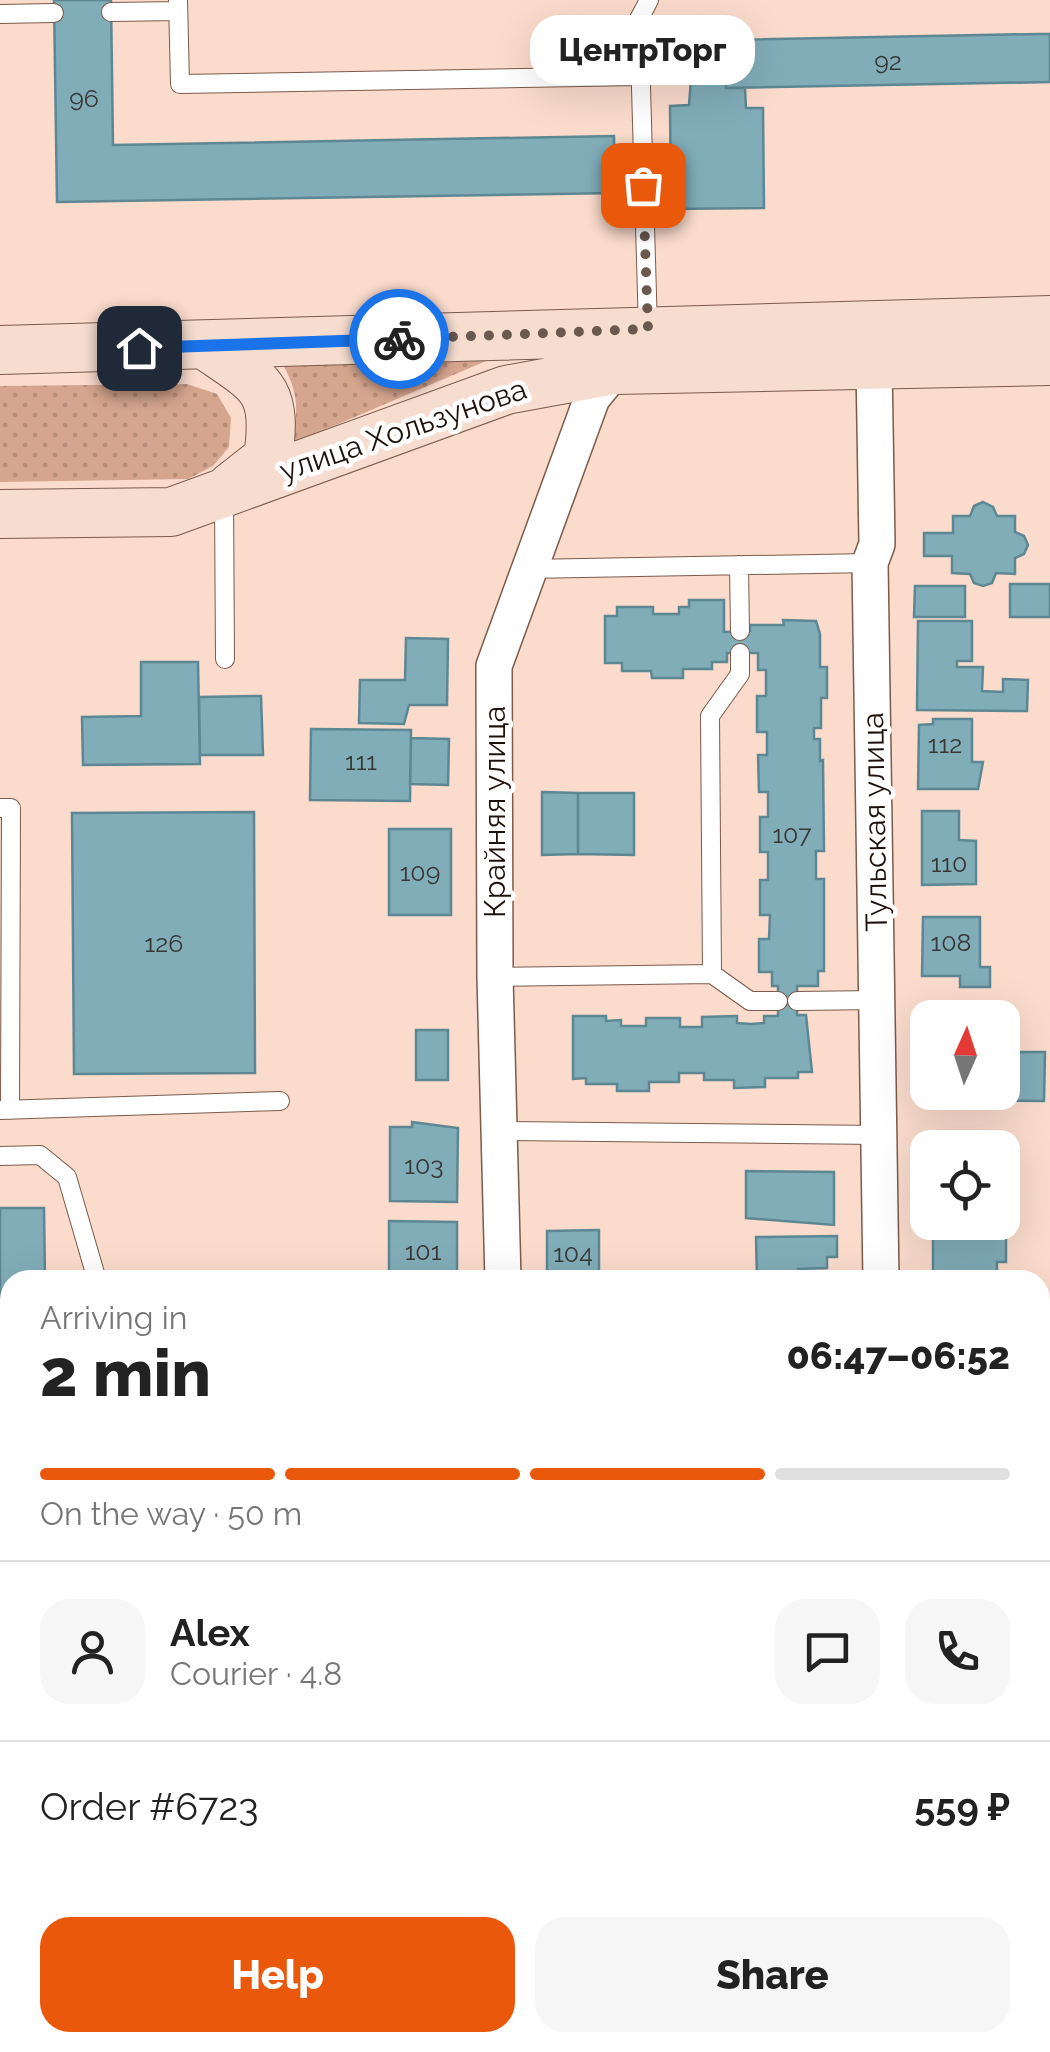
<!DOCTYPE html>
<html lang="en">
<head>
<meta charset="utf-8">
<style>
  body { margin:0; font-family:Raleway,sans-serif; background:#f6f6f6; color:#222; height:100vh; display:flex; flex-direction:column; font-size:38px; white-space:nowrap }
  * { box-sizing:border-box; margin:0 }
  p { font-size:32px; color:#767676 }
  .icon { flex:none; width:55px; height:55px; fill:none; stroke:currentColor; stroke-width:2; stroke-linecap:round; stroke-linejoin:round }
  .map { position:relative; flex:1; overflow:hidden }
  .side { position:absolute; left:0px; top:1270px; width:1050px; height:782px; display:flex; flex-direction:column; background:#fff; border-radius:30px 30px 0 0; box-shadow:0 10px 40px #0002 }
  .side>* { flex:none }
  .needle { width:65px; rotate:3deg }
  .controls { position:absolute; left:910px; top:1000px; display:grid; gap:20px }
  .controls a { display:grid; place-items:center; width:110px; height:110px; border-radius:20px; background:#fff; box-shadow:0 10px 40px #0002; font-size:50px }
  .pin { position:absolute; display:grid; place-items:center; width:85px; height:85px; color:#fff; margin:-42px; border-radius:20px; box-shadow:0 5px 15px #0006 }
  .courier { position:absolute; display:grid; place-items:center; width:100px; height:100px; margin:-50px; border:8px solid #1a73e8; border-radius:50%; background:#fff; color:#222; box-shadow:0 2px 12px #0007 }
  .bubble { position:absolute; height:70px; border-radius:30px; background:#fff; box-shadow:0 10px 40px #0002; font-size:32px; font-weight:800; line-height:70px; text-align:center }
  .overview em { font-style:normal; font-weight:800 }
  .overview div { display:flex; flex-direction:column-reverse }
  .overview { display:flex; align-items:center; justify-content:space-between; height:170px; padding:0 40px }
  h1 { font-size:65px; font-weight:800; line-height:75px }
  .bar { display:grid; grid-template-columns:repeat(4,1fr); gap:15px 10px; align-content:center; height:120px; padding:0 40px }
  .bar i { height:12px; border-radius:8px; background:#e0e0e0 }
  .bar .selected { background:#ea580c }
  .bar p { grid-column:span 4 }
  .line { display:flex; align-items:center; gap:25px; padding:0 40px; border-top:2px solid #e0e0e0 }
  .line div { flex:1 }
  .round { display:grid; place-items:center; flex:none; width:105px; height:105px; border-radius:30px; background:#f6f6f6 }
  .action { display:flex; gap:20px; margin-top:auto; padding:20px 40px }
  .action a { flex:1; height:115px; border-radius:30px; background:#ea580c; color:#fff; font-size:40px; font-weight:800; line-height:115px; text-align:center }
  .action a+a { background:#f6f6f6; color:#222 }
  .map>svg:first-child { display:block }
</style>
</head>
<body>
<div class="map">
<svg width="1050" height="2052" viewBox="0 0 1050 2052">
  <defs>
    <pattern id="grass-dots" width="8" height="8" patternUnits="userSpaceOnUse" patternTransform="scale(2.5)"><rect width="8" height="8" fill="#d5a58d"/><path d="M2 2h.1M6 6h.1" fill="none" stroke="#b68d78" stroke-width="1.8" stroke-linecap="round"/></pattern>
  </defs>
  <rect width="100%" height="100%" fill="#fadbcc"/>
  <path fill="url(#grass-dots)" d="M 486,361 L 289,445 C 300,412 299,393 282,363 Z
    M 187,384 L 217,394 L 231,418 L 229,447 L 213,466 L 188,479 L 0,482 L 0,386 Z"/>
  <path fill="#81adb9" stroke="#5d8793" stroke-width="2.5" d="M 54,0 L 111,0 L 113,145 L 614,136 L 615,193 L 57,202 Z
    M 1037,34 L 1050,34 L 1050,82 L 726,88 L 725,40 Z
    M 694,40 L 725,40 L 726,88 L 745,88 L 746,108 L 763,108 L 764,208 L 671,209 L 670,106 L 689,105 Z
    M 983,502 L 993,507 L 997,516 L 1015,516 L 1015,532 L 1024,536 L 1028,545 L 1024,554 L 1015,558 L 1015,574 L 996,573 L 992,583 L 983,586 L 974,583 L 970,574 L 952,573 L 952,556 L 924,556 L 924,533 L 953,533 L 953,516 L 970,516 L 974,506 Z
    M 1010,584 L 1050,584 L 1050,617 L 1010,617 Z
    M 915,586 L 965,586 L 965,617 L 914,617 Z
    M 689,600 L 724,600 L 724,632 L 750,631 L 750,625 L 784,625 L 783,620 L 816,621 L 820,634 L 820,667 L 827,667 L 827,698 L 821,698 L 821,728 L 814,728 L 814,739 L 820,739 L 820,761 L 823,760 L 824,851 L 816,851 L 816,879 L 824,879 L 824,971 L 818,971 L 818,986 L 797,986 L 797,1015 L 806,1015 L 812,1072 L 798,1072 L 798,1078 L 765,1078 L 765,1087 L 734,1088 L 734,1080 L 704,1080 L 704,1073 L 679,1073 L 679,1082 L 649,1082 L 649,1091 L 617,1091 L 617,1084 L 586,1084 L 586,1078 L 573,1079 L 573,1016 L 606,1016 L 606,1021 L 621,1020 L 621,1026 L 646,1026 L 646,1018 L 680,1018 L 680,1027 L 702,1027 L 702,1017 L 737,1016 L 737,1023 L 751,1024 L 764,1023 L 764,1016 L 778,1016 L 778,986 L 772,986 L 772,972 L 759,972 L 759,939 L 769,939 L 770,915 L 760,915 L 760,880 L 768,880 L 768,852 L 760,852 L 760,817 L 768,817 L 768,792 L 759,792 L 758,755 L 767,755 L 767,732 L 757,732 L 757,696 L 766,696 L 766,670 L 758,670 L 758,653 L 727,653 L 727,662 L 712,662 L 712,669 L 683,669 L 683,678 L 652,678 L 651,671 L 622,671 L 622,663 L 605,663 L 605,616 L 617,616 L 617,607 L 653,607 L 653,614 L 679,614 L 679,607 L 689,607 Z
    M 918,621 L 972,621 L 972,661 L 957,661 L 957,667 L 983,667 L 982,691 L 1003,692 L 1003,679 L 1028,680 L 1027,711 L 917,710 Z
    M 406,638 L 448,639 L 447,705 L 409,705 L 404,724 L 359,723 L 360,680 L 405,680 Z
    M 141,662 L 198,662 L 200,764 L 83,765 L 82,717 L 141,716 Z
    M 261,696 L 263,755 L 200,755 L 199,697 Z
    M 933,719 L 972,719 L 972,762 L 983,762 L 978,789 L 918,789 L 919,725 L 933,724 Z
    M 311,729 L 411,730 L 410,801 L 310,800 Z
    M 411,738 L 449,739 L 448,785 L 410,784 Z
    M 542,792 L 578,793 L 578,854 L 542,855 Z
    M 578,793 L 634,793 L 634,855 L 578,854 Z
    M 922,811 L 959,811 L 959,840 L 976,841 L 976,884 L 922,885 Z
    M 254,812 L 255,1073 L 74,1074 L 72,813 Z
    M 389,829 L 451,829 L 451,915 L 389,915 Z
    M 923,917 L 980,917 L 980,967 L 990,967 L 990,987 L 960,987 L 960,976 L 922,976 Z
    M 925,1026 L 928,1026 L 928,1090 L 925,1090 Z
    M 416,1030 L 448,1030 L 448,1080 L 416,1080 Z
    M 1002,1042 L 1003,1052 L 1045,1052 L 1044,1101 L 954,1100 L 954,1092 L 1002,1092 Z
    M 412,1122 L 458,1128 L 457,1202 L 390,1201 L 390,1127 L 412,1127 Z
    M 983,1132 L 983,1148 L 928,1148 L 927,1164 L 927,1133 Z
    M 746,1171 L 834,1172 L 834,1225 L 746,1218 Z
    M 1002,1203 L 1006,1203 L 1006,1262 L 997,1262 L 997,1280 L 933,1279 L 933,1222 L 1002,1222 Z
    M 0,1208 L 44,1208 L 45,1280 L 10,1280 L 10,1326 L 0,1326 Z
    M 389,1221 L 457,1222 L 457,1280 L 389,1280 Z
    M 599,1230 L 599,1275 L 547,1276 L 547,1231 Z
    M 837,1236 L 837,1257 L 827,1257 L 827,1268 L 798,1269 L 798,1280 L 757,1280 L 756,1237 Z
    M 231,1277 L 231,1280 L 168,1280 L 168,1278 Z
    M 1050,1774 L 1050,1808 L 1041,1808 L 1040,1852 L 1040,1775 Z
    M 3,1941 L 10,1941 L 10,1971 L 3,1971 Z
    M 14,2042 L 92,2042 L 92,2052 L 14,2052 Z
    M 185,2042 L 264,2042 L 243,2049 L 185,2049 Z
    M 391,2042 L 477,2042 L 477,2044 L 442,2044 L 441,2052 L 404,2052 L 391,2051 Z
    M 567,2042 L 625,2042 L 625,2052 L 567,2052 Z"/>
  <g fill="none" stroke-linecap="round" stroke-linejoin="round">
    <defs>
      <path id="lane" d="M 178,0 L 180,84 L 640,76
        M 111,12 L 178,11
        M 0,14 L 54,13
        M 648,329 L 639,19 L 649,0
        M 224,497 L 225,659
        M 739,565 L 740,631
        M 527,569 L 870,563
        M 0,808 L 11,808 L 10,1110
        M 712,974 L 750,1001 L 778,1001
        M 495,977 L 712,974 L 710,716 L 740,674 L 740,653
        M 797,1001 L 878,1000
        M 0,1110 L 280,1101
        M 499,1131 L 880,1135
        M 0,1156 L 40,1155 L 67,1177 L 97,1280"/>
      <path id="street" d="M 874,366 L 877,544 L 870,563 L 881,1280
        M 503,1280 L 495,977 L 494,666 L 592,398 L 615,370
        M 1040,1532 L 1050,1532
        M 0,1556 L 10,1556
        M 142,2042 L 142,2052
        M 519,2042 L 519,2052
        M 899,2042 L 899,2052"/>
      <path id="secondary" d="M 208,347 C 262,384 278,388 268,458 L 231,487
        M 0,350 L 1050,320
        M 0,514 L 171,512 L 506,390 L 615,370 L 1050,361"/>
    </defs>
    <use href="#lane" stroke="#7b5b4b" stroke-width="20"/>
    <use href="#street" stroke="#7b5b4b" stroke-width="38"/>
    <use href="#secondary" stroke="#7b5b4b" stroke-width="50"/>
    <use href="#lane" stroke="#fff" stroke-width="18"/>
    <use href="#street" stroke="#fff" stroke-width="35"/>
    <use href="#secondary" stroke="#f6ddd0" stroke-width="48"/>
  </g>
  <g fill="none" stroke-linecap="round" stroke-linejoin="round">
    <path stroke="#6b584f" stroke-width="10" stroke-dasharray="0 18" d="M 399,339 L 648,329 L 643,185"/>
    <path stroke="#1a73e8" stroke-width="12" d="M 139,348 L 399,339"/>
  </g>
  <g text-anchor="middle" stroke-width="9" stroke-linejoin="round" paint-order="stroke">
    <g font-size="25" fill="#373836">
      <text x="888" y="70">92</text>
      <text x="84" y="107">96</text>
      <text x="945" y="753">112</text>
      <text x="361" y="770">111</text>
      <text x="792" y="843">107</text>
      <text x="949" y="872">110</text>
      <text x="420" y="881">109</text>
      <text x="951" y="951">108</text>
      <text x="164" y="952">126</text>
      <text x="424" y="1174">103</text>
      <text x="423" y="1260">101</text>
      <text x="573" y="1262">104</text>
    </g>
    <g font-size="30" fill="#1e110b" stroke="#fff">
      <text transform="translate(403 430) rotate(-19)" y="10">улица Хользунова</text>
      <text transform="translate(495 812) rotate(-90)" y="10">Крайняя улица</text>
      <text transform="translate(875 822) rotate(-91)" y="10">Тульская улица</text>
    </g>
  </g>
</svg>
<div class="controls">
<a><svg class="needle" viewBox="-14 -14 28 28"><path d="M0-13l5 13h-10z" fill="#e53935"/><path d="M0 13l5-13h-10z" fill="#767676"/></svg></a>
<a><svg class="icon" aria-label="locate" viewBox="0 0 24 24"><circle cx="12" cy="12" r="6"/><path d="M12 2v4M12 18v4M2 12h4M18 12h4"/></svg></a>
</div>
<div class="pin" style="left:643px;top:185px;background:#ea580c"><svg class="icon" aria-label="bag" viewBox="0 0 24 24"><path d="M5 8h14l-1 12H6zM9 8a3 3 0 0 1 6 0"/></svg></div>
<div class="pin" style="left:139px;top:348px;background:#1f2937"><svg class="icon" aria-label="home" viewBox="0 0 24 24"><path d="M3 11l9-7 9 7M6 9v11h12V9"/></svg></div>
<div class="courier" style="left:399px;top:339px"><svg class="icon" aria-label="bike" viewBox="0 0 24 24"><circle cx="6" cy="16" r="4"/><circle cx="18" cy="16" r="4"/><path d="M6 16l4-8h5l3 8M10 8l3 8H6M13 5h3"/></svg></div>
<div class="bubble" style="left:530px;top:15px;width:225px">ЦентрТорг</div>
<section class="side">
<div class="overview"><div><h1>2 min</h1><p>Arriving in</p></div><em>06:47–06:52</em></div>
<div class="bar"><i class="selected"></i><i class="selected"></i><i class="selected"></i><i></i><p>On the way · 50 m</p></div>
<div class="line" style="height:180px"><a class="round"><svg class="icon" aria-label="person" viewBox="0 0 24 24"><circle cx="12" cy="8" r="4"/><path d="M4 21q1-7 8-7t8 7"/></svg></a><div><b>Alex</b><p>Courier · 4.8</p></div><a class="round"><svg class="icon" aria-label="chat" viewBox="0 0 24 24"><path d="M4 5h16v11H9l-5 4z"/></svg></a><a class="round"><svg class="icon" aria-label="phone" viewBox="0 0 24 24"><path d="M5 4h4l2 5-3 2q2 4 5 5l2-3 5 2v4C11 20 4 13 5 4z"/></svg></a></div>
<div class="line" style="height:130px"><div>Order #6723</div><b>559 ₽</b></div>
<div class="action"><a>Help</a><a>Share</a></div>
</section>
</div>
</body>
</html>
